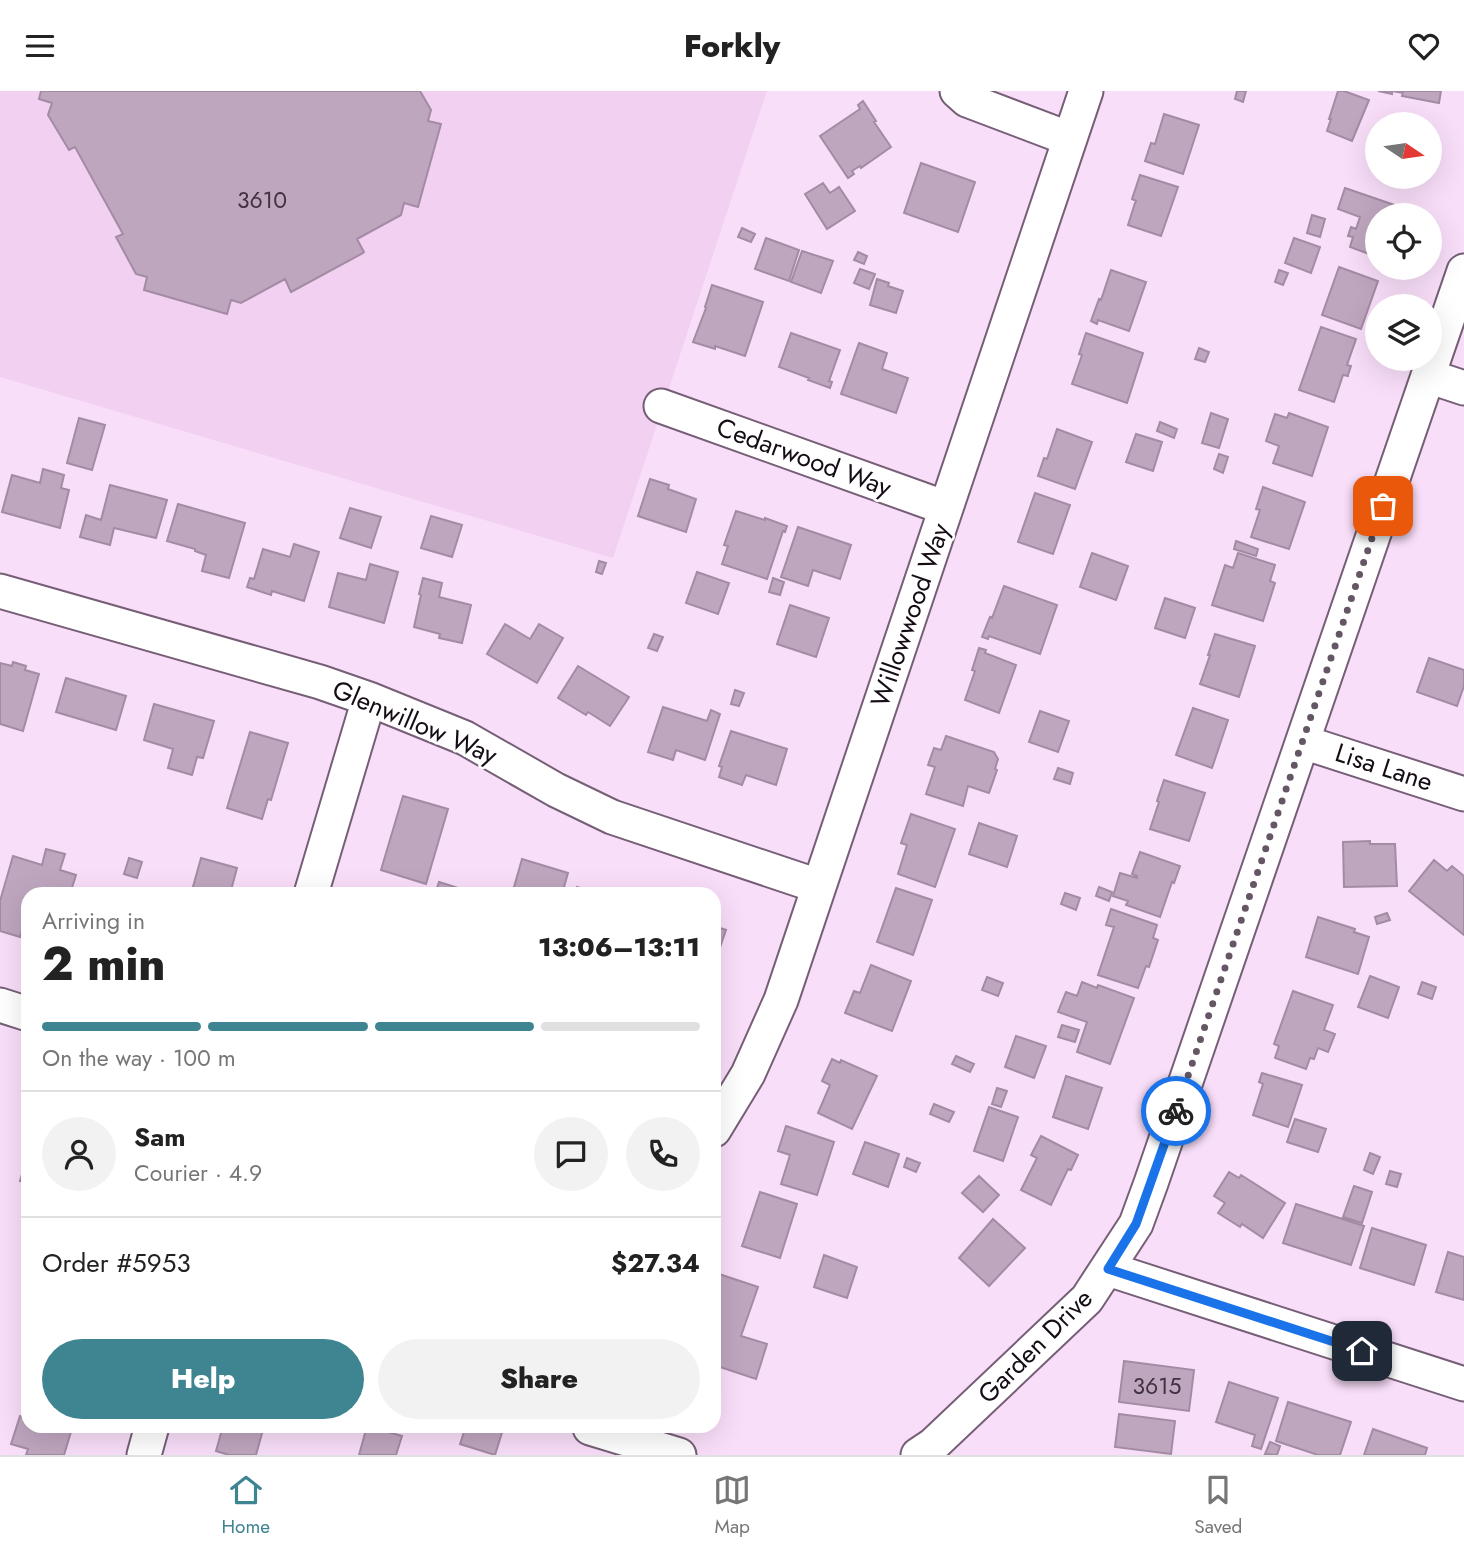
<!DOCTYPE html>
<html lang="en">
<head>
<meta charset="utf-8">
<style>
  body { margin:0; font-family:Jost,sans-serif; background:#f2f2f2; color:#222; height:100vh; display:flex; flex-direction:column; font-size:26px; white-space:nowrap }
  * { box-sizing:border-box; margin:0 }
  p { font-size:23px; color:#767676 }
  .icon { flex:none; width:38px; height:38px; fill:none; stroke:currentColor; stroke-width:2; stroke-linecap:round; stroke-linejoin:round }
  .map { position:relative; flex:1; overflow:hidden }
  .drawer { position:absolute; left:21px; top:796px; width:700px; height:546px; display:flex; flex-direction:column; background:#fff; border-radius:21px; box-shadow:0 7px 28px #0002 }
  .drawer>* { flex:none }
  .needle { width:46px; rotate:103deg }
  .fabs { position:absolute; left:1365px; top:21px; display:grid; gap:14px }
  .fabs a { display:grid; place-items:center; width:77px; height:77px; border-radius:50%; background:#fff; box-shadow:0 7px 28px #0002; font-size:35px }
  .pin { position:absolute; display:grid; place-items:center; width:60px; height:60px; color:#fff; margin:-30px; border-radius:14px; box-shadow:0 4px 10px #0006 }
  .courier { position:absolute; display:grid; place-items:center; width:70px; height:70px; margin:-35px; border:5px solid #1a73e8; border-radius:50%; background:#fff; color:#222; box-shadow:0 2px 9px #0007 }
  .overview em { font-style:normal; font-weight:800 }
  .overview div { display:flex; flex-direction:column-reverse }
  .overview { display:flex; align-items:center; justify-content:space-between; height:119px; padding:0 21px }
  h1 { font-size:46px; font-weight:800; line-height:52px }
  .bar { display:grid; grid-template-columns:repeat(4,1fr); gap:10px 7px; align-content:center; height:84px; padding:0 21px }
  .bar i { height:9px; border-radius:5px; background:#e0e0e0 }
  .bar .active { background:#3f8491 }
  .bar p { grid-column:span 4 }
  .line { display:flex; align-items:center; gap:18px; padding:0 21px; border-top:2px solid #e0e0e0 }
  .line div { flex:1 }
  .round { display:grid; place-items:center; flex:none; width:74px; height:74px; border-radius:37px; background:#f2f2f2 }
  .primary-button { display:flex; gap:14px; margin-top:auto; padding:14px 21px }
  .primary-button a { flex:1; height:80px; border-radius:42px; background:#3f8491; color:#fff; font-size:28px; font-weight:800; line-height:80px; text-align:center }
  .primary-button a+a { background:#f2f2f2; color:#222 }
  header { display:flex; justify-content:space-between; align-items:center; height:91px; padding:0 21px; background:#fff; font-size:32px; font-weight:800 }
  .dock { display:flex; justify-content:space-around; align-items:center; height:98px; border-top:2px solid #e0e0e0; background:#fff; font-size:19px; color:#767676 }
  .dock a { display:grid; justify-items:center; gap:4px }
  .dock .active { color:#3f8491 }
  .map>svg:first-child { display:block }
</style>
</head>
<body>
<header><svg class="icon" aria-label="menu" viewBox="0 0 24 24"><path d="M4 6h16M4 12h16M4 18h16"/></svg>Forkly<svg class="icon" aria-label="heart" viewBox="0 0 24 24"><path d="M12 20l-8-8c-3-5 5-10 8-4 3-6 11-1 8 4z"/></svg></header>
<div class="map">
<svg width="1464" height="1364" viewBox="0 0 1464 1364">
  <rect width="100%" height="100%" fill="#f9def9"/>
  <path fill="#f1d0f1" d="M 0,0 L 767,0 L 613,467 L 0,286 Z"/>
  <path fill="#bfa6bf" stroke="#a48ba4" stroke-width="2" d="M 41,0 L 420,0 L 431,19 L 428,30 L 441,33 L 418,116 L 404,112 L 401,124 L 357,148 L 364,161 L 363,162 L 291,201 L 285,188 L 241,212 L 231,209 L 227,223 L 144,199 L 147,186 L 136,183 L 116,146 L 123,143 L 75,56 L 69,59 L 48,24 L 52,12 L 39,8 Z
    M 1237,0 L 1246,0 L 1243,11 L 1235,8 Z
    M 1338,0 L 1344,0 L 1369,9 L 1352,50 L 1327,40 L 1331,28 L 1329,28 Z
    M 1378,0 L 1441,0 L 1439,12 L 1402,5 L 1403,2 L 1392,0 L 1392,3 Z
    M 863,10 L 876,30 L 874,31 L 891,56 L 861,77 L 860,75 L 852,80 L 854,83 L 848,87 L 820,45 L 860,18 L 858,14 Z
    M 1164,23 L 1199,34 L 1183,83 L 1145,70 L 1151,52 L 1155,53 Z
    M 921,72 L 975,91 L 958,141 L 904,122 Z
    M 1140,84 L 1178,96 L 1161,145 L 1128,134 L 1135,112 L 1136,110 L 1132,108 Z
    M 823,92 L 830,102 L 839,96 L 855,120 L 827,138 L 805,103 Z
    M 1345,97 L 1403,117 L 1401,124 L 1377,124 L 1377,166 L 1350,156 L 1353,146 L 1348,145 L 1351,136 L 1356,138 L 1360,126 L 1338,118 Z
    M 1312,124 L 1325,128 L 1320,146 L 1307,142 Z
    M 742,137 L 755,143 L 751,151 L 738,146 Z
    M 766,147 L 799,159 L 789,190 L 755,178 Z
    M 1294,147 L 1320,156 L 1311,182 L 1285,172 Z
    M 802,160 L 833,170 L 821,202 L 791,191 Z
    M 858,161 L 867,165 L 864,173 L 854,169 Z
    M 1339,176 L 1378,190 L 1361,238 L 1322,224 Z
    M 860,178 L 875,183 L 869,198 L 854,192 Z
    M 1111,179 L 1146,191 L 1129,240 L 1098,229 L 1097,233 L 1091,230 L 1099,208 L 1101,209 Z
    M 1279,179 L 1288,182 L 1283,194 L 1275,191 Z
    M 877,188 L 889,192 L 888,195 L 903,200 L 896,222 L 870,214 Z
    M 712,194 L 763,211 L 745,265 L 715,255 L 715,258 L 693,251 L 706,217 L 705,216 Z
    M 1321,236 L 1356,248 L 1347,274 L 1351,275 L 1348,284 L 1348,285 L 1343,284 L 1334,311 L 1299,299 Z
    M 791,242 L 840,259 L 829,290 L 832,291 L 830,297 L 808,289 L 809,287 L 779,276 Z
    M 1086,242 L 1143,262 L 1127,312 L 1072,293 L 1082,264 L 1079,263 Z
    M 859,252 L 887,262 L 882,278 L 908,287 L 896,322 L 841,303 Z
    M 1199,257 L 1209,261 L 1205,271 L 1195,268 Z
    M 1211,322 L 1228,328 L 1219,357 L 1202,352 Z
    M 1289,322 L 1328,336 L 1312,385 L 1273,372 L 1279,355 L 1266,350 L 1275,323 L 1287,327 Z
    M 79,327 L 105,334 L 92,379 L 67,372 Z
    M 1160,331 L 1177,338 L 1174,347 L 1157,340 Z
    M 1057,338 L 1092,351 L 1075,398 L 1038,385 L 1044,367 L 1047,368 Z
    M 1136,343 L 1162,351 L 1153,380 L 1126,371 Z
    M 1219,363 L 1228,366 L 1223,382 L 1214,378 Z
    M 43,378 L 64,384 L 61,397 L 69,399 L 60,437 L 2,421 L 12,384 L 40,392 Z
    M 650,388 L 669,394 L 668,398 L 696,408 L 686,441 L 638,425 Z
    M 110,394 L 167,409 L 156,447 L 114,437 L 110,454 L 80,446 L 86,424 L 101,429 Z
    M 1263,396 L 1305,411 L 1289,458 L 1251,446 L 1260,419 L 1256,418 Z
    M 1035,402 L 1070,414 L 1053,463 L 1018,451 Z
    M 178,413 L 245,432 L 229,487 L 202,480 L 206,464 L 195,460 L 195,458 L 167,450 Z
    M 350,417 L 381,426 L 371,457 L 340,447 Z
    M 736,420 L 765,429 L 765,427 L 787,435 L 785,441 L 783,440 L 767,488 L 722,473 L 728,455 L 724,454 Z
    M 431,425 L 462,434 L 452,466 L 421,457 Z
    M 798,436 L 851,454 L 840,488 L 813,479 L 808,495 L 781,486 Z
    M 1236,450 L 1258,458 L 1256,465 L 1234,458 Z
    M 294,453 L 319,461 L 304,510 L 272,500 L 271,504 L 247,496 L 250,487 L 254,488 L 263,458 L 290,466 Z
    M 1092,462 L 1128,475 L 1116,509 L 1080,496 Z
    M 1238,462 L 1275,474 L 1270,490 L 1275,492 L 1263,530 L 1212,514 L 1225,474 L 1233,477 Z
    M 599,470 L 606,472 L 602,483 L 596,481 Z
    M 370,473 L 398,481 L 384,532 L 329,516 L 338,482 L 366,489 Z
    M 697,481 L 729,492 L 718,523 L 686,512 Z
    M 423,487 L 442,492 L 439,506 L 471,514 L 462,552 L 439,547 L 440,543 L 414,536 L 421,504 L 419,503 Z
    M 773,487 L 784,491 L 780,504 L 769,501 Z
    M 1004,495 L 1057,514 L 1040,563 L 989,545 L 988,548 L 982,546 L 990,526 L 992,527 Z
    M 1165,507 L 1195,517 L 1185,547 L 1155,537 Z
    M 790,514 L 829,527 L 816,566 L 777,553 Z
    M 505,533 L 530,548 L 539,533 L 563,547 L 537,592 L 487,563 Z
    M 654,543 L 663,546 L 657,560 L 648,557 Z
    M 1215,543 L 1255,555 L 1239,606 L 1200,593 L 1210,564 L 1208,564 Z
    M 979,557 L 986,559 L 985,562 L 1016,574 L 999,622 L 965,609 L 975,580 L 972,579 Z
    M 1429,567 L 1464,579 L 1464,595 L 1457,615 L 1417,601 Z
    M 13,571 L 26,575 L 25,579 L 39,583 L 23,640 L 0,633 L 0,572 L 12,575 Z
    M 578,575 L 629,606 L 610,635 L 588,621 L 586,624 L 558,607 Z
    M 66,587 L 126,605 L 116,639 L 56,621 Z
    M 735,599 L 744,602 L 739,615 L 731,613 Z
    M 154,613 L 214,630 L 203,667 L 197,666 L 192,684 L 168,677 L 173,658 L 144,649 Z
    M 663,616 L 707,630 L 711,619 L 720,623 L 705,669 L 676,659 L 673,669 L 648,661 Z
    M 1193,617 L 1228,629 L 1212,677 L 1176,664 Z
    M 1040,620 L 1069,630 L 1058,661 L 1029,651 Z
    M 731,640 L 787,658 L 776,694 L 746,684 L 742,694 L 719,686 L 722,676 L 719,675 Z
    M 250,641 L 288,652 L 271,709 L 268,708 L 262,728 L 227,717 Z
    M 946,645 L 994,661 L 998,668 L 995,678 L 997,679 L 989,702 L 968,695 L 963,715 L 926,703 L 935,676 L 928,674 L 934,657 L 941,659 Z
    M 1058,677 L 1073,682 L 1070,693 L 1054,688 Z
    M 1164,689 L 1205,702 L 1189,750 L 1150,738 L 1159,711 L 1157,710 Z
    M 403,705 L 448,718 L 426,793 L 381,779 Z
    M 911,723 L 955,738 L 935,796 L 898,783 L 907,754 L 901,752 Z
    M 979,732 L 1017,745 L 1007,776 L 969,763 Z
    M 1370,750 L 1370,753 L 1395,753 L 1397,795 L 1344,796 L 1343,751 Z
    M 46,758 L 65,763 L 60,779 L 76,784 L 70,803 L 28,803 L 28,826 L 26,825 L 20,846 L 0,840 L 0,810 L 13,765 L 42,774 Z
    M 1140,761 L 1180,775 L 1174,792 L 1172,791 L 1160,826 L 1126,814 L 1128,810 L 1113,805 L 1120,782 L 1137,787 L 1137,785 L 1132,783 Z
    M 129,767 L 142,771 L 137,787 L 124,783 Z
    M 201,767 L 237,777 L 230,803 L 191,803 Z
    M 522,768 L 568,782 L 562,803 L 512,803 Z
    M 1434,769 L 1447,780 L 1452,775 L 1464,785 L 1464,844 L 1409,800 Z
    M 439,791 L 461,798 L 459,803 L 435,803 Z
    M 577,796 L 601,803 L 575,803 Z
    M 1099,796 L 1112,801 L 1109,810 L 1096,805 Z
    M 896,797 L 932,809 L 913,864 L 877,851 Z
    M 1065,802 L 1080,807 L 1076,819 L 1061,813 Z
    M 1111,818 L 1157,834 L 1153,847 L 1158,849 L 1149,876 L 1146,875 L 1138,897 L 1098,884 L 1114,836 L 1106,834 Z
    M 1387,822 L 1390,829 L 1377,833 L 1375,826 Z
    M 1318,826 L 1355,838 L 1354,841 L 1369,846 L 1358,883 L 1306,866 Z
    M 714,835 L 726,839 L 714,874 Z
    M 871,874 L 911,890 L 892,940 L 845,922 L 854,900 L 860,902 Z
    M 1370,885 L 1399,896 L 1388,927 L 1358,916 Z
    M 987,886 L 1003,892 L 998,905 L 982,899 Z
    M 1082,891 L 1097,897 L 1098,894 L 1134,907 L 1110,973 L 1077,961 L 1087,931 L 1058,921 L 1066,901 L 1077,905 Z
    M 1422,891 L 1436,896 L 1432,908 L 1418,903 Z
    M 1293,900 L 1333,914 L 1324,939 L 1335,943 L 1328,961 L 1318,957 L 1314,968 L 1310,967 L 1306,978 L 1275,967 L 1279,955 L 1274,953 Z
    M 1062,934 L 1079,939 L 1075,951 L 1058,946 Z
    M 1016,945 L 1046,955 L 1034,987 L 1005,976 Z
    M 956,965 L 974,973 L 970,981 L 952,973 Z
    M 832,968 L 840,972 L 841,969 L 877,985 L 852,1038 L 818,1022 L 830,994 L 822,990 Z
    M 1262,982 L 1302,994 L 1288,1036 L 1253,1024 L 1263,993 L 1259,991 Z
    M 1066,985 L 1102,997 L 1088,1038 L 1053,1026 Z
    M 997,997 L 1007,1000 L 1001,1016 L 992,1013 Z
    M 934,1013 L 954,1021 L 949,1031 L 930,1023 Z
    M 989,1016 L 1018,1026 L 1003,1070 L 974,1060 Z
    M 1295,1028 L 1326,1038 L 1318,1061 L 1287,1051 Z
    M 786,1035 L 834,1051 L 817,1104 L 781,1093 L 790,1064 L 778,1060 Z
    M 1041,1045 L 1078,1064 L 1071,1079 L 1068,1078 L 1051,1114 L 1021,1099 L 1037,1067 L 1031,1064 Z
    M 865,1051 L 899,1063 L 888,1096 L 853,1083 Z
    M 1370,1062 L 1380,1066 L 1373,1083 L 1364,1079 Z
    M 28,1063 L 28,1092 L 20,1090 Z
    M 907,1067 L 920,1072 L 916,1081 L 904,1076 Z
    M 1390,1080 L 1401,1083 L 1397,1096 L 1386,1093 Z
    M 1229,1081 L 1239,1087 L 1241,1084 L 1285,1112 L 1263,1147 L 1242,1133 L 1240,1136 L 1218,1122 L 1225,1112 L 1214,1105 Z
    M 979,1085 L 999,1104 L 983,1121 L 962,1102 Z
    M 1354,1095 L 1372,1101 L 1362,1132 L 1343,1126 Z
    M 760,1101 L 797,1113 L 780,1167 L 742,1155 Z
    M 1296,1113 L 1364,1135 L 1351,1174 L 1283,1152 Z
    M 993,1128 L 1025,1157 L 989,1195 L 959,1167 Z
    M 1372,1137 L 1426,1154 L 1414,1194 L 1360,1177 Z
    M 1448,1161 L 1464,1166 L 1464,1209 L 1436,1201 Z
    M 824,1164 L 857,1176 L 847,1207 L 814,1196 Z
    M 716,1182 L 758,1196 L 741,1245 L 767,1253 L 756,1288 L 714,1274 L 714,1188 Z
    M 1124,1270 L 1194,1279 L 1189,1320 L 1119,1311 Z
    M 1229,1291 L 1278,1307 L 1261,1358 L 1252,1355 L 1255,1344 L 1216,1331 Z
    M 1288,1311 L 1351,1331 L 1340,1364 L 1318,1364 L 1276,1350 Z
    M 1119,1323 L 1175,1330 L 1171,1363 L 1115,1356 Z
    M 20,1325 L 28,1328 L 28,1335 L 53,1335 L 71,1341 L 64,1364 L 26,1364 L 28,1358 L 11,1353 Z
    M 223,1335 L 264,1335 L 256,1364 L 229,1364 L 216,1360 Z
    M 367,1335 L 402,1345 L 396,1364 L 359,1364 Z
    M 466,1335 L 504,1335 L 495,1364 L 460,1353 Z
    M 1373,1338 L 1427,1357 L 1425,1364 L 1364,1364 Z
    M 1270,1351 L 1280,1355 L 1277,1364 L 1265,1363 Z"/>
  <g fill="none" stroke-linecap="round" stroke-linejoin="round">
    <defs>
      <path id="street" d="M 957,0 L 967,9 L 1070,48
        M 1428,285 L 1464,297
        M 661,315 L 946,417
        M 0,500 L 320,591 L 369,608 L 465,647 L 556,699 L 612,726 L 818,795
        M 1303,651 L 1464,703
        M 311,803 L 369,608
        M 0,914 L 28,923
        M 714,1039 L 748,983 L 781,909 L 1086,0
        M 1108,1178 L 1464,1293
        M 590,1337 L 679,1364
        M 144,1364 L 152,1335
        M 918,1364 L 933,1354 L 1087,1208 L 1136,1133 L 1151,1092 L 1464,180"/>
    </defs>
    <use href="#street" stroke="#765f76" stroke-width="37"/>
    <use href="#street" stroke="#fff" stroke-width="33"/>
  </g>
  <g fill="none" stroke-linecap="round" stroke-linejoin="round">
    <path stroke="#655665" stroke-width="7" stroke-dasharray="0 12.6" d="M 1176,1020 L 1383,415"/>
    <path stroke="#1a73e8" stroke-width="9" d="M 1176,1020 L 1136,1133 L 1108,1178 L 1362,1260"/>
  </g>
  <g text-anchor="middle" stroke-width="5" stroke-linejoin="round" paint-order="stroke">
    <g font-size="23" fill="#403240">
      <text x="262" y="117">3610</text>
      <text x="1157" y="1303">3615</text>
    </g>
    <g font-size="26" fill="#150c15" stroke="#fff">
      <text transform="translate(804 366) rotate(20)" y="9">Cedarwood Way</text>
      <text transform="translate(910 524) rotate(-71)" y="9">Willowwood Way</text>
      <text transform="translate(415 631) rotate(23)" y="9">Glenwillow Way</text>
      <text transform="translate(1384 676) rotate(18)" y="9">Lisa Lane</text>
      <text transform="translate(1035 1255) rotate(-45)" y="9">Garden Drive</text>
    </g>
  </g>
</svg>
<div class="fabs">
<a><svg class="needle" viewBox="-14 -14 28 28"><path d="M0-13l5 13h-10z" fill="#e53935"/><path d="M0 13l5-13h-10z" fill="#767676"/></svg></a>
<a><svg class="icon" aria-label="locate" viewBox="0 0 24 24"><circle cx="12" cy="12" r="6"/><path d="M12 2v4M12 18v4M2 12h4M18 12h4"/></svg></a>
<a><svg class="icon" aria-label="layers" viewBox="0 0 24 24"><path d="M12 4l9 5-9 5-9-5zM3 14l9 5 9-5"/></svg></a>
</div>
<div class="pin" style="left:1383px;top:415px;background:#ea580c"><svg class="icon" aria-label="bag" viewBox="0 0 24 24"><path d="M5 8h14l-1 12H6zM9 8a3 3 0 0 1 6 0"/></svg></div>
<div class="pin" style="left:1362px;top:1260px;background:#1f2937"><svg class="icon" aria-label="home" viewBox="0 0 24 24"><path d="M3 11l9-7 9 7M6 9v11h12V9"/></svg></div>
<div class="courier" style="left:1176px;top:1020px"><svg class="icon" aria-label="bike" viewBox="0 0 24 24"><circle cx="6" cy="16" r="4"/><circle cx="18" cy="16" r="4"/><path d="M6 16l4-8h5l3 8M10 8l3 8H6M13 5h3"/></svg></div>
<section class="drawer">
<div class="overview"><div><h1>2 min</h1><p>Arriving in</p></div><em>13:06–13:11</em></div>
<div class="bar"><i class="active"></i><i class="active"></i><i class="active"></i><i></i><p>On the way · 100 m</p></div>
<div class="line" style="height:126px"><a class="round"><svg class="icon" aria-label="person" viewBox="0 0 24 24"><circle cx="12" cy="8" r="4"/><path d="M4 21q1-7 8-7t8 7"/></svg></a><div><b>Sam</b><p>Courier · 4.9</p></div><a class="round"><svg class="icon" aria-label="chat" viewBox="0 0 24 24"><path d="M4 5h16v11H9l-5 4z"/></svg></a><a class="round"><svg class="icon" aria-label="phone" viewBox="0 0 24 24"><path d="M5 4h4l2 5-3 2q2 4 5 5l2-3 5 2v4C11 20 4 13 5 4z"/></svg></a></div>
<div class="line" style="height:91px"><div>Order #5953</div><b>$27.34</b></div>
<div class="primary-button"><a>Help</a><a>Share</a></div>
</section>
</div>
<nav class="dock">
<a class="active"><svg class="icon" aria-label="home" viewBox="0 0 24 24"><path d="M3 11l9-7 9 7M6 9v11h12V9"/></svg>Home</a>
<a><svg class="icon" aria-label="map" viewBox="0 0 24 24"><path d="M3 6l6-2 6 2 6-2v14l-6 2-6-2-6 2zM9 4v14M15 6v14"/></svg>Map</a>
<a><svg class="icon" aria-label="saved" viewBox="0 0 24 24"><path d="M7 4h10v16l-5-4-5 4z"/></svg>Saved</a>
</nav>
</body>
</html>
